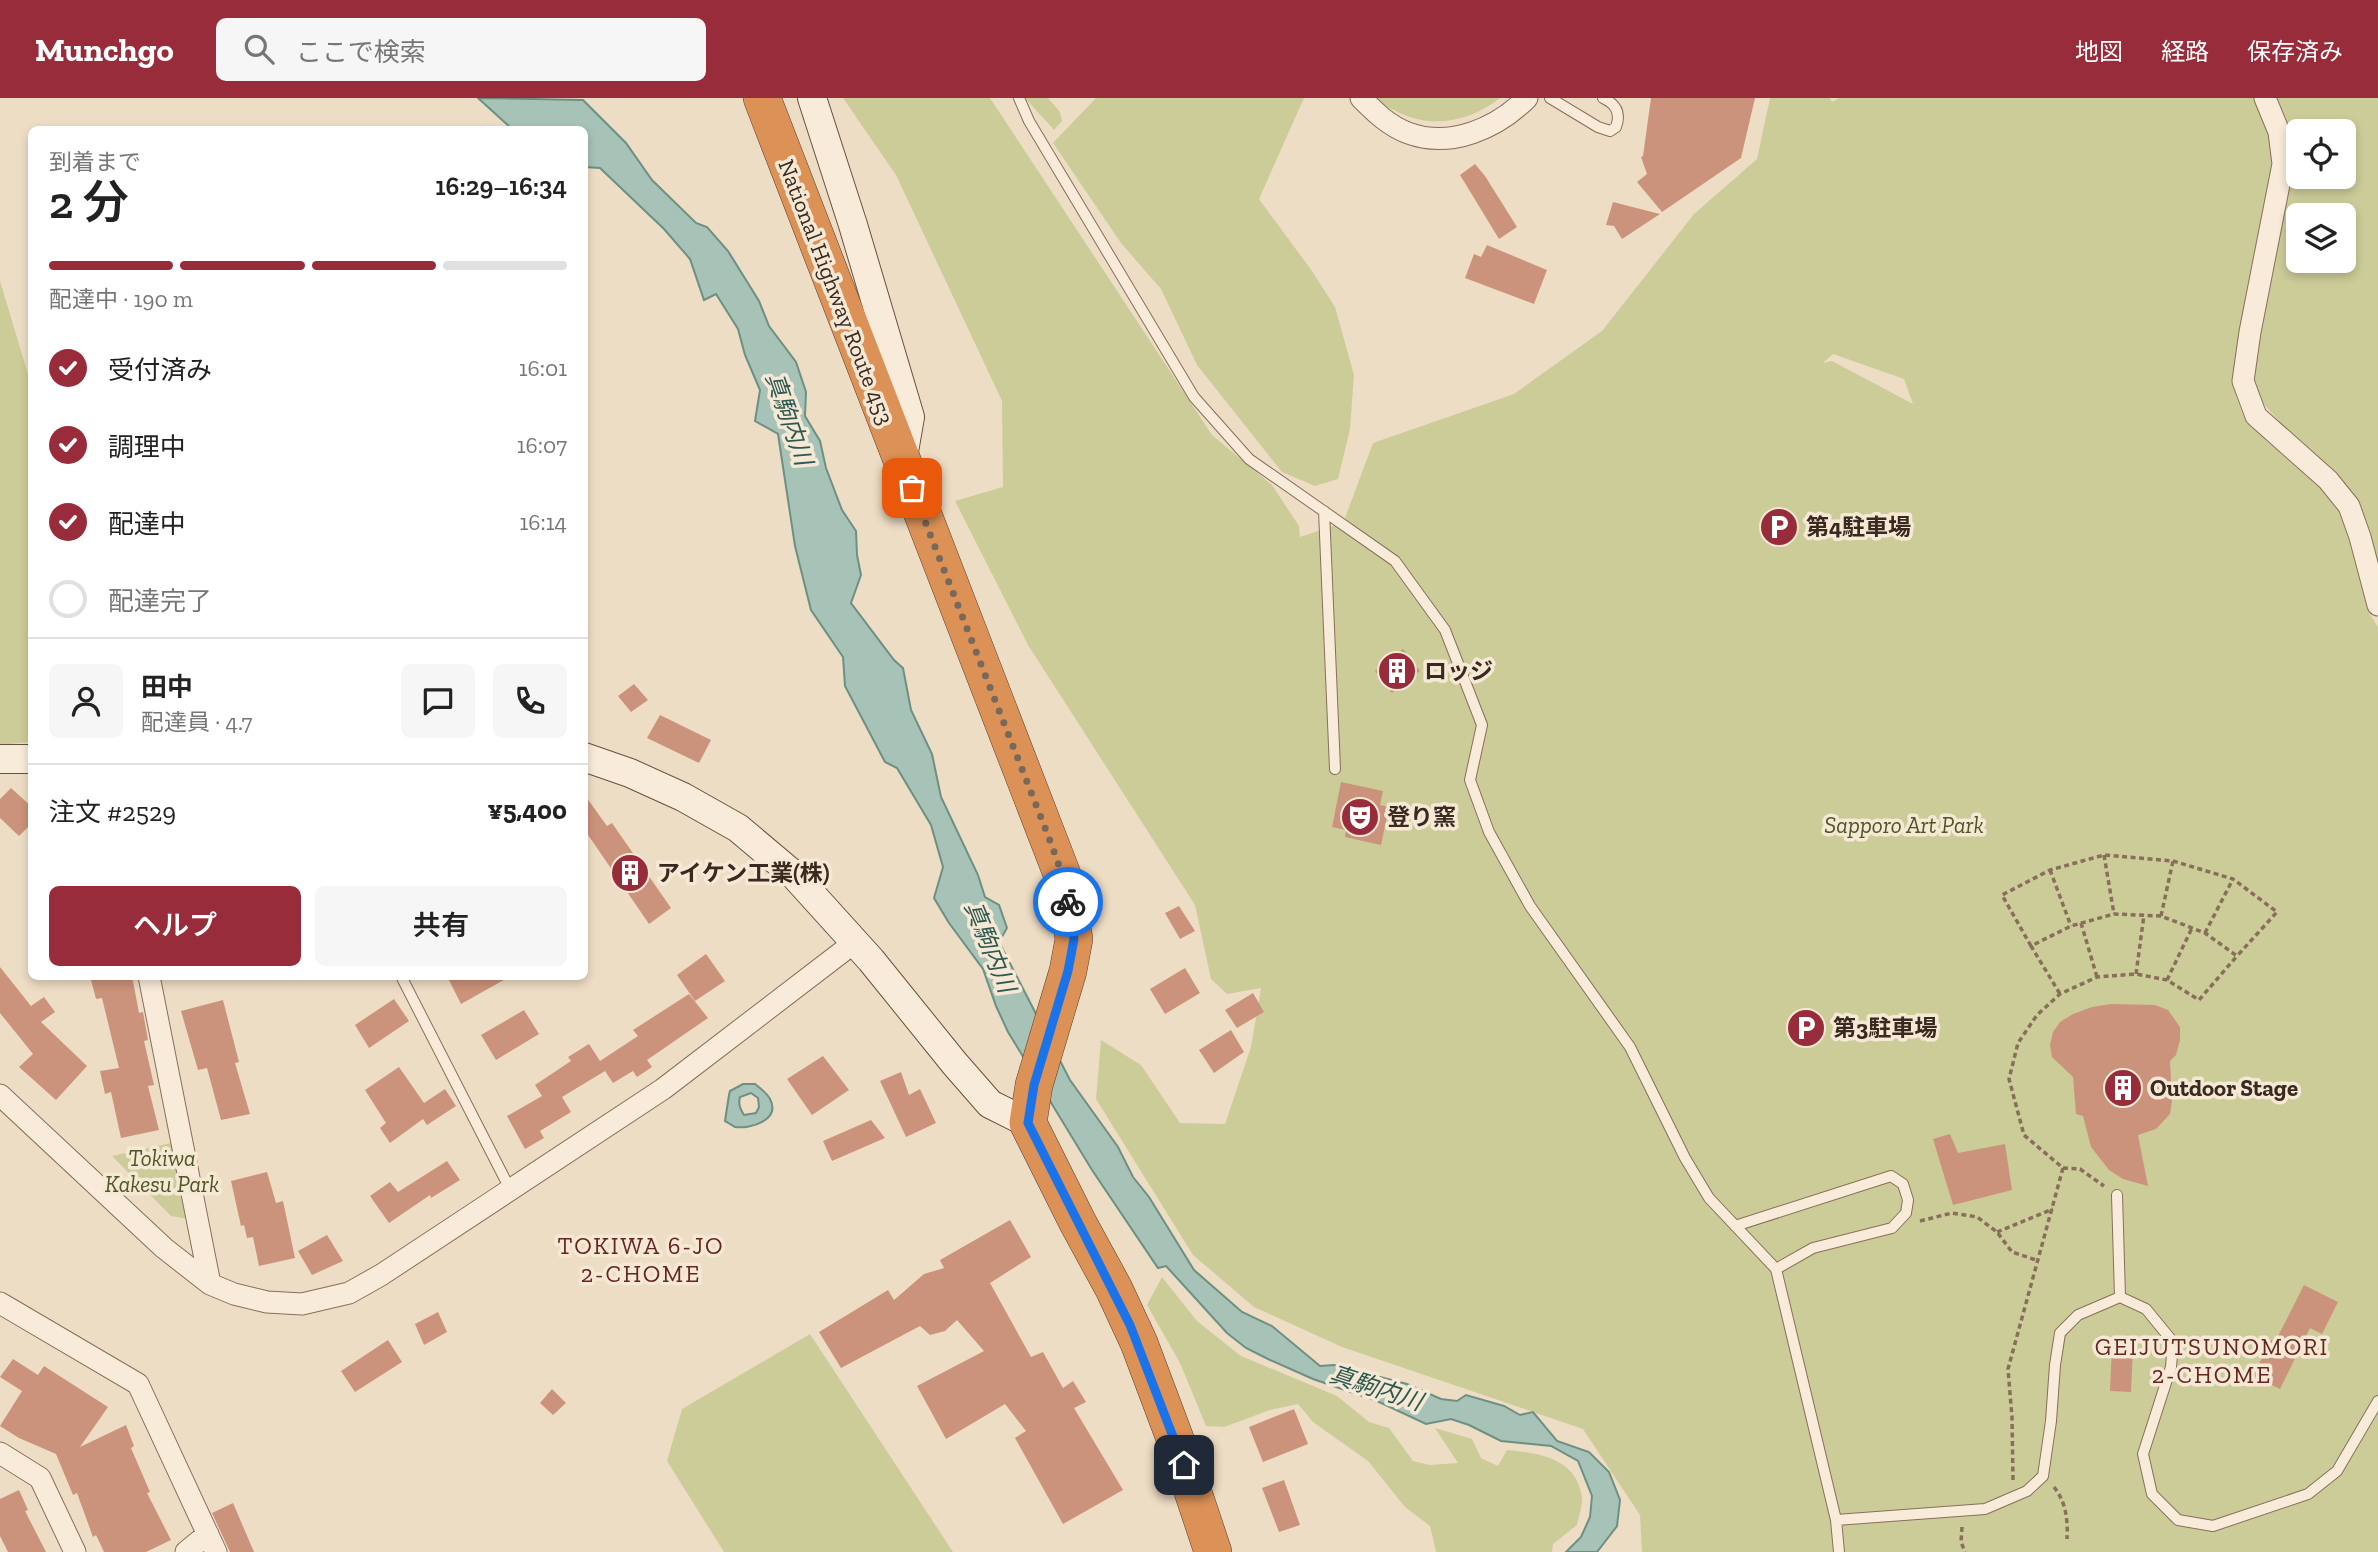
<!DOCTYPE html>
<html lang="ja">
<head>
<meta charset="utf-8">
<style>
  body { margin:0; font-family:"Zilla Slab","Noto Sans JP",serif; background:#f6f6f6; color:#222; height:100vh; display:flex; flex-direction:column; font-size:26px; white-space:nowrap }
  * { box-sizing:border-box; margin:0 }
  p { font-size:23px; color:#767676 }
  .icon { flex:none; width:38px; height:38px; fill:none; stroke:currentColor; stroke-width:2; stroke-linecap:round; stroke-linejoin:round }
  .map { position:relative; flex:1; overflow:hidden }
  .details { position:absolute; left:28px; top:28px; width:560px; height:854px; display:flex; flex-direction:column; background:#fff; border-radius:10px; box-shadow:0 4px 10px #0003 }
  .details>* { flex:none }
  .buttons { position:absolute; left:2286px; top:21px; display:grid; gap:14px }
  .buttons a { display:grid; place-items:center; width:70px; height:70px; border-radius:10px; background:#fff; box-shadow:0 4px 10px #0003; font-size:35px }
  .pin { position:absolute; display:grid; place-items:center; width:60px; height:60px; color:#fff; margin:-30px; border-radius:14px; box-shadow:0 4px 10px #0006 }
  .courier { position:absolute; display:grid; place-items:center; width:70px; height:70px; margin:-35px; border:5px solid #1a73e8; border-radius:50%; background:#fff; color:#222; box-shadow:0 2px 9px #0007 }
  .headline em { font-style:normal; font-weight:600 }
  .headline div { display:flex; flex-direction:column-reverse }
  .headline { display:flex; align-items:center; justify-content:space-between; height:119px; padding:0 21px }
  h1 { font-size:46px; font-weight:600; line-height:52px }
  .bar { display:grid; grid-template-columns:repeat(4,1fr); gap:10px 7px; align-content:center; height:84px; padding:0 21px }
  .bar i { height:9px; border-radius:5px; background:#e0e0e0 }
  .bar .active { background:#982c3a }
  .bar p { grid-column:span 4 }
  .line { display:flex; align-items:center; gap:18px; padding:0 21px; border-top:2px solid #e0e0e0 }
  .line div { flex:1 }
  .round { display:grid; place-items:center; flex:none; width:74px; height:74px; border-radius:10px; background:#f6f6f6 }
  ol { padding:0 21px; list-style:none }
  li { display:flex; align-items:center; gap:21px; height:77px }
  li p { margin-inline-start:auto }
  li .icon { padding:7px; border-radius:50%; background:#982c3a; color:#fff; stroke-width:4 }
  li:last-child { color:#767676 }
  li i { width:38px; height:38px; border:4px solid #e0e0e0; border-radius:50% }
  .primary-button { display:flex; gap:14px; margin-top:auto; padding:14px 21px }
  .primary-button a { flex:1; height:80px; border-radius:10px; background:#982c3a; color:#fff; font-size:28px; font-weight:600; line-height:80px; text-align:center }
  .primary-button a+a { background:#f6f6f6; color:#222 }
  header { display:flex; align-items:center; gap:42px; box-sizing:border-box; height:98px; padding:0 35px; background:#982c3a; color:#fff }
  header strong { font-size:33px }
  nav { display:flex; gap:38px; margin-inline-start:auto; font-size:24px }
  .search { width:490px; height:63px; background:#f6f6f6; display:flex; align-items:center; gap:18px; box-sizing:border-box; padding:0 24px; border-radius:10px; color:#767676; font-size:26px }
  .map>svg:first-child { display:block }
</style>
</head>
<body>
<header>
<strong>Munchgo</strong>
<div class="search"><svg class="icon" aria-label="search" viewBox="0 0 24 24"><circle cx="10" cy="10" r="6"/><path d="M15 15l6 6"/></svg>ここで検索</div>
<nav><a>地図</a><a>経路</a><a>保存済み</a></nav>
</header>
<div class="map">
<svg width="2378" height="1454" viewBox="0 0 2378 1454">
  <rect width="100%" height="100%" fill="#eeddc5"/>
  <path fill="#cc9" fill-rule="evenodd" d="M 843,0 L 990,0 L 1212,337 L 1272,387 L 1299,428 L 1300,439 L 1348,423 L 1345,420 L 1373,345 L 1514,296 L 1602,233 L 1694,116 L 1757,61 L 1770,0 L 1830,0 L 1832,4 L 1839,0 L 2378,0 L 2378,474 L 2358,408 L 2257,299 L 2236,298 L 2243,317 L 2340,408 L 2369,515 L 2378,529 L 2378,1454 L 1642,1454 L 1640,1417 L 1583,1331 L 1342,1249 L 1254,1209 L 1193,1157 L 1096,1001 L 1101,942 L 1141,967 L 1180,1025 L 1225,1026 L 1251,949 L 1261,890 L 1227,896 L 1211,881 L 1195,807 L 1028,547 L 955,403 L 1003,389 L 1002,303 L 896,77 ZM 2298,33 L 2343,33 L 2343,79 L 2298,79 ZM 2298,117 L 2343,117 L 2343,163 L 2298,163 ZM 1833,256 L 1904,281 L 1913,306 L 1832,263 L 1823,265 Z
    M 1025,0 L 1048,0 L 1060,14 L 1062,23 L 1054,32 Z
    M 1096,0 L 1304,0 L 1259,101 L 1312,173 L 1335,209 L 1354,277 L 1350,331 L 1338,381 L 1315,388 L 1282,374 L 1197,267 L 1161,191 L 1121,145 L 1053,45 Z
    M 1376,0 L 1500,0 C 1470,24 1429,32 1394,12 C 1387,9 1381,6 1376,0 Z
    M 0,183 L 31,286 L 31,644 L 0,647 Z
    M 180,1043 L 188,1121 L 171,1118 L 112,1058 Z
    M 1162,1179 L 1197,1223 L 1241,1258 L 1337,1298 L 1369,1324 L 1389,1330 L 1413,1363 L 1430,1367 L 1458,1365 L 1435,1330 L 1472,1341 L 1481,1360 L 1498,1368 L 1507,1352 C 1538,1355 1573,1359 1581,1394 C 1584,1403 1579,1418 1577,1427 L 1553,1446 L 1552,1454 L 1436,1454 L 1430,1428 L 1405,1409 L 1368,1363 L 1313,1324 L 1298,1306 L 1270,1312 L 1224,1329 L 1206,1328 L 1180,1265 L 1147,1207 Z
    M 810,1236 L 953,1454 L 724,1454 L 667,1363 L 682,1311 Z"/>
  <path fill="#a7c2b6" stroke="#6d9083" stroke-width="2" fill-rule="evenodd" d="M 478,0 L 583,2 L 626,45 L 652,82 L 696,125 L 707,129 L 728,153 L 759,203 L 769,228 L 796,264 L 806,294 L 805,318 L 820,343 L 826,370 L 842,412 L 856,433 L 857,457 L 861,477 L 851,505 L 894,562 L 903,570 L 911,612 L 932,656 L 941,699 L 978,777 L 985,799 L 999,807 L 1007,830 L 999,844 L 1070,982 L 1118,1049 L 1133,1079 L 1149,1099 L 1194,1172 L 1242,1214 L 1272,1228 L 1320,1268 L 1334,1267 L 1407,1286 L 1441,1301 L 1457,1303 L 1466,1297 L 1504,1308 L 1520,1317 L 1533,1314 L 1557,1343 L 1589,1354 L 1609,1374 L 1620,1402 L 1617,1428 L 1597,1454 L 1566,1454 L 1581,1439 L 1590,1419 L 1592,1398 L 1578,1363 L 1551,1348 L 1501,1343 L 1469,1327 L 1451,1321 L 1426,1326 L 1377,1303 L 1313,1281 L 1270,1262 L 1246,1250 L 1227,1235 L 1166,1168 L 1158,1170 L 1092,1072 L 1008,934 L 996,908 L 983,871 L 949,825 L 934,800 L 943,769 L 931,727 L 897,670 L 885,664 L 845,588 L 843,559 L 811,512 L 795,448 L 778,336 L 755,323 L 760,292 L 745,257 L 738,231 L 716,196 L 704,202 L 690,161 L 664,131 L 600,70 L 585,69 L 584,32 L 512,31 Z
    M 743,986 L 755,986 C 760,990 767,995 770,1001 C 781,1022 751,1031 735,1029 C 733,1028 727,1024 725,1023 L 729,997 L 730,993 ZM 751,995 L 758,1000 L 759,1009 L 756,1015 L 744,1017 C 740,1011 738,1005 740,999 Z"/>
  <path fill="#cc937c" d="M 1651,0 L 1755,0 L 1741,60 L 1662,114 L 1637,84 L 1647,76 L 1641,59 L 1643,58 Z
    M 1475,66 L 1485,78 L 1517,129 L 1499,141 L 1460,77 Z
    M 1613,104 L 1660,116 L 1622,141 L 1614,128 L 1606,127 Z
    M 1487,147 L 1547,172 L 1534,206 L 1465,180 L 1474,156 L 1481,159 Z
    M 1403,551 L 1420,573 L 1392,595 L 1375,573 Z
    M 634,586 L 648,602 L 631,614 L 618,598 Z
    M 660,617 L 711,642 L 699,665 L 647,640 Z
    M 1341,684 L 1383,693 L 1380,707 L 1389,709 L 1381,747 L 1345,739 L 1346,732 L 1332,729 Z
    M 11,690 L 32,709 L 32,725 L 19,738 L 0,720 L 0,701 Z
    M 584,696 L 607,728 L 612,725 L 671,810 L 649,826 L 584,731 Z
    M 1179,808 L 1195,833 L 1180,841 L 1165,815 Z
    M 706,856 L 725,883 L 695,903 L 677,877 Z
    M 0,869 L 31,908 L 44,899 L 55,914 L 41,924 L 87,968 L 56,1002 L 19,969 L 33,956 L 0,915 Z
    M 1185,870 L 1200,895 L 1165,916 L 1150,891 Z
    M 90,878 L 132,878 L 139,915 L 143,914 L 148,942 L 144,943 L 154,987 L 148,988 L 159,1032 L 121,1040 L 111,994 L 105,996 L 100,973 L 119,970 L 102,900 L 96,901 Z
    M 447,878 L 511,878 L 461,906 Z
    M 1253,895 L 1264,914 L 1237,930 L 1225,912 Z
    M 689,896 L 708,920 L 647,962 L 652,969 L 637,979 L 633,973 L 613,985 L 605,973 L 562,999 L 571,1014 L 540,1033 L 544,1040 L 525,1051 L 507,1018 L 542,998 L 535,987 L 571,963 L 568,959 L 589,946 L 600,963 L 638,938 L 633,932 Z
    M 394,901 L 409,923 L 369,950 L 355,927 Z
    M 223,902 L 239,964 L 235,965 L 250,1016 L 221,1022 L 207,970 L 198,972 L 181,913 Z
    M 2111,906 L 2155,907 L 2168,912 L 2180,929 L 2180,942 L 2176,957 L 2170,963 L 2172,1002 L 2170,1016 L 2156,1031 L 2138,1037 L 2148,1088 L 2123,1081 L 2109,1072 L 2091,1049 L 2083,1018 L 2076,1016 L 2073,979 L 2052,959 L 2050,947 L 2053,934 L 2060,924 L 2073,916 L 2092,909 Z
    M 524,912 L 539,936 L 496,962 L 481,937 Z
    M 1231,932 L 1244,954 L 1214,975 L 1199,952 Z
    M 823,958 L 849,992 L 812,1017 L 787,981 Z
    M 399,969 L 424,1005 L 445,991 L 456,1008 L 427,1027 L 423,1021 L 390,1045 L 380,1030 L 386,1025 L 365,992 Z
    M 901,974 L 909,997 L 920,991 L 936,1025 L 906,1039 L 880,983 Z
    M 871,1022 L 885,1040 L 832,1063 L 823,1043 Z
    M 1950,1036 L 1958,1055 L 2005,1046 L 2012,1092 L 1953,1107 L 1933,1041 Z
    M 447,1063 L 460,1082 L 431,1100 L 430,1097 L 389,1125 L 370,1098 L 390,1084 L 398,1094 Z
    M 267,1074 L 276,1105 L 283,1103 L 295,1160 L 259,1168 L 253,1139 L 247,1140 L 244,1127 L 241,1128 L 231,1083 Z
    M 1010,1122 L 1031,1159 L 990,1185 L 1031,1259 L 1043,1254 L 1063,1290 L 1073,1283 L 1086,1304 L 1074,1310 L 1123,1392 L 1063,1426 L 1015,1340 L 1026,1333 L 1005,1306 L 946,1341 L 917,1288 L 984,1253 L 957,1222 L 945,1233 L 930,1237 L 920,1228 L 841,1270 L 819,1234 L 888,1192 L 894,1202 L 924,1176 L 944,1170 L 940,1162 Z
    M 327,1137 L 343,1163 L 312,1177 L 298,1153 Z
    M 2304,1187 L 2338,1204 L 2322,1236 L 2310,1230 L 2280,1291 L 2253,1278 L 2271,1242 L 2275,1244 Z
    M 438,1214 L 447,1234 L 424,1247 L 415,1226 Z
    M 388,1242 L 402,1264 L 355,1294 L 341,1273 Z
    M 2112,1248 L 2133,1249 L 2131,1294 L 2110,1293 Z
    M 13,1261 L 38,1277 L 44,1268 L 108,1309 L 80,1349 L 126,1327 L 134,1348 L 131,1350 L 150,1394 L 147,1395 L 171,1442 L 146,1454 L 104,1454 L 96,1437 L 93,1439 L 77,1395 L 73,1397 L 56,1356 L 19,1340 L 0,1328 L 22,1293 L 0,1279 Z
    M 552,1291 L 566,1305 L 553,1317 L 540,1305 Z
    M 1294,1311 L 1308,1346 L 1263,1364 L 1249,1329 Z
    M 1284,1382 L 1300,1427 L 1279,1434 L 1262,1390 Z
    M 19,1392 L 28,1412 L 25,1413 L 46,1454 L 8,1454 L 0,1438 L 0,1401 Z
    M 233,1405 L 254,1454 L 230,1454 L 212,1415 Z"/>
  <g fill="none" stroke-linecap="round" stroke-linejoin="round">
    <defs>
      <path id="lane" d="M 1019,0 L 1029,23 L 1194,299 L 1249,361 L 1395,463 L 1445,532 L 1482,627 L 1470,682 L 1489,734 L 1530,808 L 1630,949 L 1685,1060 L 1709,1100 L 1776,1171 L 1836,1422 L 1839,1454
        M 1550,0 L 1598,29 L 1610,33 L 1616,29 C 1621,15 1616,6 1603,0
        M 1324,413 L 1335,671
        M 401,878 L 510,1091
        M 2117,1097 L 2120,1199
        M 1735,1128 L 1891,1078 L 1903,1086 L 1908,1102 L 1906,1115 L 1892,1130 L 1813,1150 L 1776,1171
        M 1836,1422 L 1985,1411 L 2027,1393 L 2043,1378 L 2051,1323 L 2055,1267 L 2060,1235 L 2078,1217 L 2120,1199 L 2146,1211 L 2173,1244 L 2171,1269 L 2143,1356 L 2152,1396 L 2178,1422 L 2213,1428 L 2308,1396 L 2337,1373 L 2378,1303"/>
      <path id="street" d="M 1361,0 C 1375,14 1389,28 1408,35 C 1451,51 1497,30 1527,0
        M 2265,0 L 2279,34 L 2283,66 L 2250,234 L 2243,283 L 2256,318 L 2328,382 L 2349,408 L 2360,439 L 2378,507
        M 149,878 L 210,1186
        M 0,997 L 164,1150 L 210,1186 L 234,1196 L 267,1204 L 302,1206 L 349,1195 L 381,1177 L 663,991 L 855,844
        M 0,1205 L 138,1286 L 216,1454
        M 0,1355 L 40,1380 L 75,1454
        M 186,1454 L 208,1436"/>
      <path id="secondary" d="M 812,0 L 853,127 L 910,319 L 902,365
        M 584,659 L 630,675 L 683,699 L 738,730 L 795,778 L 871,862 L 955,966 L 990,1006 L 1028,1025
        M 0,661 L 32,661"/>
      <path id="highway" d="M 762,0 L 1065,784 L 1074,841 L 1068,873 L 1034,987 L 1028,1025 L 1078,1125 L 1114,1191 L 1139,1245 L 1177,1346 L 1213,1454"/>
    </defs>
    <use href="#lane" stroke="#896e5b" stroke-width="12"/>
    <use href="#street" stroke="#896e5b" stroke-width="23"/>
    <use href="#secondary" stroke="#6b4f3e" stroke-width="30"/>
    <use href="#highway" stroke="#573d2f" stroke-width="38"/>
    <path stroke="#896e5b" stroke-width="3.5" stroke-dasharray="5 3.5" stroke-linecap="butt" d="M 2104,757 L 2114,816
      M 2050,772 L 2071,828
      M 2161,818 L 2173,763
      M 2081,825 L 2097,879
      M 2205,835 L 2233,781
      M 2031,848 L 2002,797 L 2050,772 L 2104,757 L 2173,763 L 2233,781 L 2277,814 L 2237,858
      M 2136,876 L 2144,817
      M 2167,882 L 2192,830
      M 2063,1070 L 2080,1071 L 2104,1088
      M 1920,1123 L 1952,1115 L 1977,1119 L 1997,1134 L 2012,1154 L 2036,1162
      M 1997,1134 L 2053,1111
      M 2013,1382 L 2012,1319 L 2008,1271 L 2063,1070 L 2024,1037 L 2009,981 L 2018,945 L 2037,917 L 2060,896 L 2097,879 L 2136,876 L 2167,882 L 2199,902 L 2237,858 L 2205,835 L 2161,818 L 2114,816 L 2071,828 L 2031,848 L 2060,896
      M 2054,1389 C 2066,1404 2068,1422 2067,1441
      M 1962,1429 L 1961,1444 L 1965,1454"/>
    <use href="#lane" stroke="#f9ebd9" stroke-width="10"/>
    <use href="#street" stroke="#f9ebd9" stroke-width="21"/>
    <use href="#secondary" stroke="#f9ebd9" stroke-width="28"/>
    <use href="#highway" stroke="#dc9157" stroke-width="37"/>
  </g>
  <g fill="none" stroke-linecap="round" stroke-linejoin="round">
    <path stroke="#786859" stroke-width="7" stroke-dasharray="0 12.6" d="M 912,390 L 1049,740 L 1065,784 L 1068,804"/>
    <path stroke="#1a73e8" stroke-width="9" d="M 1068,804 L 1074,841 L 1068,873 L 1034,987 L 1028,1025 L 1130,1227 L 1184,1367"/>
  </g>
  <defs>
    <symbol id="parking-disc" viewBox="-11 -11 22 22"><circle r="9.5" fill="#982c3a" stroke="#f5e8d5"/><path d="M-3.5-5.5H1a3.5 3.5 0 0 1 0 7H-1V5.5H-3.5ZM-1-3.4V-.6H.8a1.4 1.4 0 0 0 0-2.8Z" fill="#fff"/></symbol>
    <symbol id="building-disc" viewBox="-11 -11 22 22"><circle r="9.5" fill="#982c3a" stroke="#f5e8d5"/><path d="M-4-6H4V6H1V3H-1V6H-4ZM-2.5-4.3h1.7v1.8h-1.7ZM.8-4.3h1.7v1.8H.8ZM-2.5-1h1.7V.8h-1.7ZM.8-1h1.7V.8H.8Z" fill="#fff"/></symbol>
    <symbol id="theatre-disc" viewBox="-11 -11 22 22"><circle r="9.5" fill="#982c3a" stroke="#f5e8d5"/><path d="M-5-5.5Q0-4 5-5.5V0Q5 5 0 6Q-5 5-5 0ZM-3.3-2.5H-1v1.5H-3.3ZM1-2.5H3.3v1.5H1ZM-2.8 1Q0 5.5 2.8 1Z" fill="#fff"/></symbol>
  </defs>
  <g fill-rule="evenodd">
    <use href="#parking-disc" x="1757" y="407" width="44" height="44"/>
    <use href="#building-disc" x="1375" y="551" width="44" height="44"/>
    <use href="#theatre-disc" x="1338" y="697" width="44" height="44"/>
    <use href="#building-disc" x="608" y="753" width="44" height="44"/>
    <use href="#parking-disc" x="1784" y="908" width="44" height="44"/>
    <use href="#building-disc" x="2101" y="968" width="44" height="44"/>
  </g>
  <g text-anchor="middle" stroke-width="7" stroke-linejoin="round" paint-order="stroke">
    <g font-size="23" fill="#39291f" stroke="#f5e8d5">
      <text transform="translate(836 194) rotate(69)" y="8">National Highway Route 453</text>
    </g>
    <g font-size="23" font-weight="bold" fill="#39291f" stroke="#f5e8d5" text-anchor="start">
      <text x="1806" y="437">第4駐車場</text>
      <text x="1424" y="581">ロッジ</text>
      <text x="1387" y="727">登り窯</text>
      <text x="657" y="783">アイケン工業(株)</text>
      <text x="1833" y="938">第3駐車場</text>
      <text x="2150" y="998">Outdoor Stage</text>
    </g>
    <g font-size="23" font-style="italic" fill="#505626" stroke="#f5e8d5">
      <text x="1904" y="735">Sapporo Art Park</text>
      <text x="162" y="1068">Tokiwa<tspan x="162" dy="26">Kakesu Park</tspan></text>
    </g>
    <g font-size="24" font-style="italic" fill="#2e5951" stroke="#f5e8d5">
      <text transform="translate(789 321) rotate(71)" y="8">真駒内川</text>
      <text transform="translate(990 849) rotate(68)" y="8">真駒内川</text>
      <text transform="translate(1376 1290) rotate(18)" y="8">真駒内川</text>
    </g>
    <g font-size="24" letter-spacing="2" fill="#66251f" stroke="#f5e8d5">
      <text x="641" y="1156">TOKIWA 6-JO<tspan x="641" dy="28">2-CHOME</tspan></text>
      <text x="2212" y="1257">GEIJUTSUNOMORI<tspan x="2212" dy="28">2-CHOME</tspan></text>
    </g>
  </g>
</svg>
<div class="buttons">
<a><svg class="icon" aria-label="locate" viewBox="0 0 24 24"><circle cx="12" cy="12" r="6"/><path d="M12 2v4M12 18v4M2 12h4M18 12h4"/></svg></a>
<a><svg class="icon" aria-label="layers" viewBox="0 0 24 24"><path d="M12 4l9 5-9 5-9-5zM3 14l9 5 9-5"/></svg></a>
</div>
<div class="pin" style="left:912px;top:390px;background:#ea580c"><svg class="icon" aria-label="bag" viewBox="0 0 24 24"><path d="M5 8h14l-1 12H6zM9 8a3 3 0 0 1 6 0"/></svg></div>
<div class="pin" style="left:1184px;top:1367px;background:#1f2937"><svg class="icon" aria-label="home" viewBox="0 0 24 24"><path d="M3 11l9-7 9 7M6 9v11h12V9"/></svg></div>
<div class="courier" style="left:1068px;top:804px"><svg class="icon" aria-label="bike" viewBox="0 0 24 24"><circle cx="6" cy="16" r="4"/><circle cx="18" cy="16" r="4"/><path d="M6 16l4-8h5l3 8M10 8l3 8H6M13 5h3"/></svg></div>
<section class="details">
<div class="headline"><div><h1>2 分</h1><p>到着まで</p></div><em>16:29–16:34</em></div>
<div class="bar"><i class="active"></i><i class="active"></i><i class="active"></i><i></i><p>配達中 · 190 m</p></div>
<ol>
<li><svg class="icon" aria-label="check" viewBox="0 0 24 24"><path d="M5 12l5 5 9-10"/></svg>受付済み<p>16:01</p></li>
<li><svg class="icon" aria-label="check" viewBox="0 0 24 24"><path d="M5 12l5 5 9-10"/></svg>調理中<p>16:07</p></li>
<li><svg class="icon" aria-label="check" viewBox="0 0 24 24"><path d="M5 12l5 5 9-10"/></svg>配達中<p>16:14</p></li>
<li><i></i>配達完了</li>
</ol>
<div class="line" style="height:126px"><a class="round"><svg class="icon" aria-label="person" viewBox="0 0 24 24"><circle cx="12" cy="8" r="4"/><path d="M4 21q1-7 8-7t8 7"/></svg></a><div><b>田中</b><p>配達員 · 4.7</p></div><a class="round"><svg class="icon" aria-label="chat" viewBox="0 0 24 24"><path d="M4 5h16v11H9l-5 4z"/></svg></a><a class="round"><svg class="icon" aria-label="phone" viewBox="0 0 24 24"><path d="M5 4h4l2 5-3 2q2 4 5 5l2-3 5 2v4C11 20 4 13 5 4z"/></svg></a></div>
<div class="line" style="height:91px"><div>注文 #2529</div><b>¥5,400</b></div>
<div class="primary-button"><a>ヘルプ</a><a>共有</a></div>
</section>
</div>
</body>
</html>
